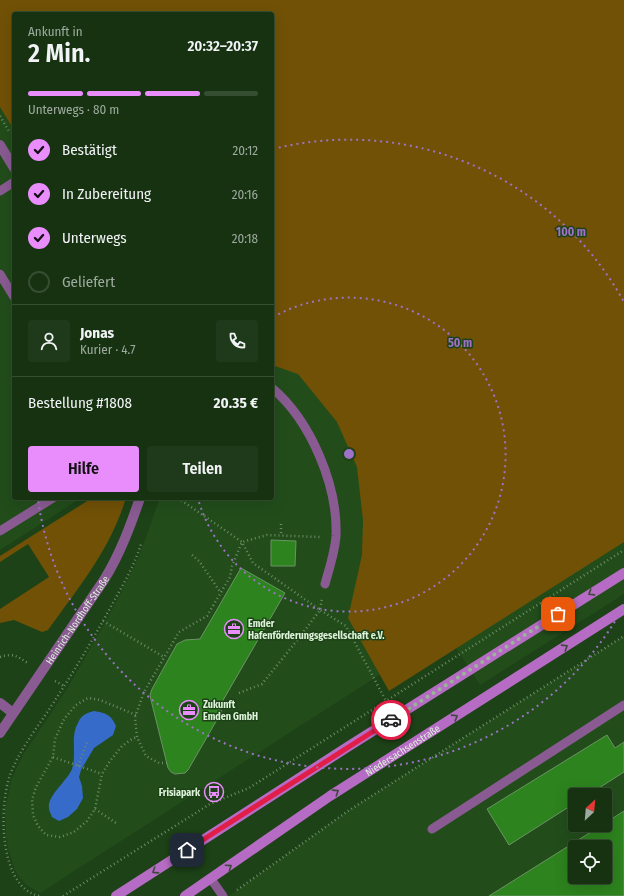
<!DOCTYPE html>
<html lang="de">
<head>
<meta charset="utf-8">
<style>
  body { margin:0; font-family:"Fira Sans Condensed",sans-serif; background:#1f3a1a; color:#f1f3f6; height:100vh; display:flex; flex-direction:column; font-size:15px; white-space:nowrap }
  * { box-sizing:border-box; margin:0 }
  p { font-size:13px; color:#9eaa9f }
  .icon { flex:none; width:22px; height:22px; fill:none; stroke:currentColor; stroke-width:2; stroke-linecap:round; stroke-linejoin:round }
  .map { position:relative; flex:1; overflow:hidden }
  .sheet { position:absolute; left:12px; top:12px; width:262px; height:488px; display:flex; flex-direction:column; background:#163211; border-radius:4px; box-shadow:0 4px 16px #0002,0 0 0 1px #354d31 }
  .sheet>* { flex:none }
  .needle { width:26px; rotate:26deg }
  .tools { position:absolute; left:568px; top:788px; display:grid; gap:8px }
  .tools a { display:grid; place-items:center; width:44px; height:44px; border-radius:4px; background:#163211; box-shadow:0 4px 16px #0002,0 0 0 1px #354d31; font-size:20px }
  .pin { position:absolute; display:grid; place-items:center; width:34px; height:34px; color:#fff; margin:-17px; border-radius:8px; box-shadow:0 2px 6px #0006 }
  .courier { position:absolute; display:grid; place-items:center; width:40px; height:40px; margin:-20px; border:3px solid #e11d48; border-radius:50%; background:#fff; color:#222; box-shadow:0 1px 5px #0007 }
  .summary em { font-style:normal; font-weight:600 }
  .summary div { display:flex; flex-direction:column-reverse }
  .summary { display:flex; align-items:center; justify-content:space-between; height:68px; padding:0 16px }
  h1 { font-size:26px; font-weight:600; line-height:30px }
  .bar { display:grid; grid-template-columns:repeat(4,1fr); gap:6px 4px; align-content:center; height:48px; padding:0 16px }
  .bar i { height:5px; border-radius:3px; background:#354d31 }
  .bar .current { background:#ea8dfc }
  .bar p { grid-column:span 4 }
  .line { display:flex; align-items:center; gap:10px; padding:0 16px; border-top:1px solid #354d31 }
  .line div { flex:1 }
  .round { display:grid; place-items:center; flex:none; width:42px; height:42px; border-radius:4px; background:#1f3a1a }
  ol { padding:0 16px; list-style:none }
  li { display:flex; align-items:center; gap:12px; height:44px }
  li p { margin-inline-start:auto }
  li .icon { padding:4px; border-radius:50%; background:#ea8dfc; color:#111; stroke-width:4 }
  li:last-child { color:#9eaa9f }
  li i { width:22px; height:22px; border:2px solid #354d31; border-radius:50% }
  .action { display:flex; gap:8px; margin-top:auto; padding:8px 16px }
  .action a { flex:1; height:46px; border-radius:4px; background:#ea8dfc; color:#111; font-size:16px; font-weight:600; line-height:46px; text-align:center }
  .action a+a { background:#1f3a1a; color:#f1f3f6 }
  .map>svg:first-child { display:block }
</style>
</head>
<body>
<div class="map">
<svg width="624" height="896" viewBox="0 0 624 896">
  <rect width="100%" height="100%" fill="#1d4217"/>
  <path fill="#224d1b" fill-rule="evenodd" d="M 0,0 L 624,0 L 624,594 L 480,685 L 446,632 L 40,893 L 28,886 L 20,878 L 15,870 L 8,848 L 6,834 L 5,809 L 12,778 L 23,755 L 67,689 L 110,614 L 138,559 L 160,498 L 272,498 L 272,14 L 14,14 L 14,498 L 81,498 L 0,550 Z
    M 624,636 L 624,896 L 229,896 L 348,811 ZM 575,795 L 605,795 L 605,825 L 575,825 ZM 575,847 L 605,847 L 605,877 L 575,877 Z"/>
  <path fill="#715106" d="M 0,0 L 624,0 L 624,542 L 389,691 L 348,618 L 362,555 L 363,520 L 357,467 L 337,422 L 298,374 L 272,365 L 272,14 L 14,14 L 14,130 L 0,107 Z
    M 92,498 L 126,498 C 110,550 79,587 48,630 L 42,632 L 14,620 L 0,623 L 0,609 L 49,577 L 28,544 L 0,562 L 0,556 Z"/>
  <path fill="#366bc9" d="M 94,711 C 107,713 111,715 116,726 L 113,735 L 94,748 L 81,770 L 79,777 L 82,786 L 83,798 L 77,809 L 68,817 L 59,821 L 52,817 C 51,814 49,811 49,808 C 47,796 67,781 72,769 C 77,754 70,736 78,723 C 81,715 87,713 94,711 Z"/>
  <path fill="#2d831e" stroke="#6b9364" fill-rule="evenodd" d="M 271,540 L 296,541 L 295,566 L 271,566 Z
    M 241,568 L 285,593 L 218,709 L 222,711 L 188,770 L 185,773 L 175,774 L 171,772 L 168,768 L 151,700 L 150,695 L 152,689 L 177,644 L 185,640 L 200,639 Z
    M 607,735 L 615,748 L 624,742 L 624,772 L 588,795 L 575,795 L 575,803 L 509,845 L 487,809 Z
    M 624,811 L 624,896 L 489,896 L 602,825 L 605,825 L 605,823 ZM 575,847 L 605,847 L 605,877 L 575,877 Z"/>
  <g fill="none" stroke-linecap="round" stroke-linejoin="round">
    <path stroke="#6d8b68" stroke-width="2.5" stroke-dasharray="1 3" stroke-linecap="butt" d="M 0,116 L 10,133
      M 178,498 L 242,542 L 253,563 L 320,610 L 346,626 L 386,701
      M 281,524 L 281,535
      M 192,555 L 199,561 L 221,593
      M 103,621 L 164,657
      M 0,657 C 14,653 17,656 29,664
      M 55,681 L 64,686
      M 239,693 L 262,684 L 299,638 L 320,610 L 322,598
      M 136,715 L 100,700 L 88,698 L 76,705 L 64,719 L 55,739 L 53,757 L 36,787 L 32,800 L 33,815 L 38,826 L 46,835 L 60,837 L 74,832 L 87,821 L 95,809 L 102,774 L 110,761 L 122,746 L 132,739 L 137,737
      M 53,757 L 102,774
      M 167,763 L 159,763 L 146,756 L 137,737 L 135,717 L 144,692 L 179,632 L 207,616 L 230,577 L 232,566 L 242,542 L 267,535 L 320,537
      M 78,766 L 87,742
      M 95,809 L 116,823
      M 237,890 L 348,811 L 624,636
      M 39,896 C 32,894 26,891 21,885 C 0,861 0,805 10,775 C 19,751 36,729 50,708 C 73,673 94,638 114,601 C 124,583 135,564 141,544
      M 63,896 L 210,804 L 249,788 L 624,550"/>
    <path stroke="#895b92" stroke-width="9" d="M 0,191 L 14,182
      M 0,274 L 14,297
      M 272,388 C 311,421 338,486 336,536 C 335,552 329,569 325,584
      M 0,531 L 53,498
      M 432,829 L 624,705
      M 211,879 L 223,896"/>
    <g stroke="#895b92" stroke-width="10">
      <path d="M 0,145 L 14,168"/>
      <path d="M 0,703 L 13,713"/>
      <path id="s1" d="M 0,733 L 104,580 C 120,554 130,527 140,498"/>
    </g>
    <g stroke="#b66cc4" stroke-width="10">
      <path d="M 116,896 L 349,746 L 624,573"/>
      <path id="s2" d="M 185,896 L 330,796 L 624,609"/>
    </g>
  </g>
  <defs><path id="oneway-chevron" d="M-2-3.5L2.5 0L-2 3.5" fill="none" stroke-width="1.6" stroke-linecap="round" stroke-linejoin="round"/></defs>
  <g stroke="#3c4a3a">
    <use href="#oneway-chevron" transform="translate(591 593) rotate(148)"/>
    <use href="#oneway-chevron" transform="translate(565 647) rotate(-32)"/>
    <use href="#oneway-chevron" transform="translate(455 717) rotate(-32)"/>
    <use href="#oneway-chevron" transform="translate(336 792) rotate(-33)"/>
    <use href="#oneway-chevron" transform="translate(229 867) rotate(-34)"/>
    <use href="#oneway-chevron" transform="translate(155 871) rotate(147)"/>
  </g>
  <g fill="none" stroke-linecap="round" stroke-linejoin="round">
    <path stroke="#9ab595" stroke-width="4" stroke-dasharray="0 7.2" d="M 391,720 L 558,614"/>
    <path stroke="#e11d48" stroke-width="5" d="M 187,850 L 391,720"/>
  </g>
  <g fill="none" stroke="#9d72c8" stroke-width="2" stroke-dasharray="2 4">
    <path d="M273 317A157 157 0 1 1 198 499"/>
    <path d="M624 606A314 314 0 0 1 38 500M273 149A314 314 0 0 1 624 302"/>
  </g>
  <defs>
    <symbol id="office-ring" viewBox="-11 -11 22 22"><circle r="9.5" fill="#1d4217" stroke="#ea8dfc" stroke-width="1.5"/><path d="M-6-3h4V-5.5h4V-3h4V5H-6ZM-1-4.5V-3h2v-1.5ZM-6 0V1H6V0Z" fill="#ea8dfc"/></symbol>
    <symbol id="bus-ring" viewBox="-11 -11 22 22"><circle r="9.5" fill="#1d4217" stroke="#ea8dfc" stroke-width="1.5"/><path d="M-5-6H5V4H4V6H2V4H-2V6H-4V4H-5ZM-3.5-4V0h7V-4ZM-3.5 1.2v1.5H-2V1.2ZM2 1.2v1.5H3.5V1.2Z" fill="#ea8dfc"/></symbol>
  </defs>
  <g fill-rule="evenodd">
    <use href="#office-ring" x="223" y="618" width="22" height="22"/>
    <use href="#office-ring" x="178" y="699" width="22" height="22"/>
    <use href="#bus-ring" x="203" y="781" width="22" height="22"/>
  </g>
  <g text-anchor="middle" stroke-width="3" stroke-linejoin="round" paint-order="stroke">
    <g font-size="10" fill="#ddf3d9" stroke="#1d4217">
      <text dy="4" stroke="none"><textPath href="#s1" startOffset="137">Heinrich-Nordhoff-Straße</textPath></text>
      <text dy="4" stroke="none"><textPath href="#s2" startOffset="262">Niedersachsenstraße</textPath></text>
    </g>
    <g font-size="10" font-weight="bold" fill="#ddf3d9" stroke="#1d4217" text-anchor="start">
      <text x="248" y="627">Emder<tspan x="248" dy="12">Hafenförderungsgesellschaft e.V.</tspan></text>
      <text x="203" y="708">Zukunft<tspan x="203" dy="12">Emden GmbH</tspan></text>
      <text x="200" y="796" text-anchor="end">Frisiapark</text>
    </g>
  </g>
  <circle cx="349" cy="454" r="6" fill="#9d72c8" stroke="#1d4217" stroke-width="2"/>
  <g font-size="12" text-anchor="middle" font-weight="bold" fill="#9d72c8" stroke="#1d4217" stroke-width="3" stroke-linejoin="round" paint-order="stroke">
    <text x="571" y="236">100 m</text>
    <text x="460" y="347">50 m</text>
  </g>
</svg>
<div class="tools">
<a><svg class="needle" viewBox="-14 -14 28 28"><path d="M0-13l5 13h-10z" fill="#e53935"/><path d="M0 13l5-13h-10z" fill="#9eaa9f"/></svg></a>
<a><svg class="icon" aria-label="locate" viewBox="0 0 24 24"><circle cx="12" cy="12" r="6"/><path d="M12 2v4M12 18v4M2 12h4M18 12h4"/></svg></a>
</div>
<div class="pin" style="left:558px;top:614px;background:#ea580c"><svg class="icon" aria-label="bag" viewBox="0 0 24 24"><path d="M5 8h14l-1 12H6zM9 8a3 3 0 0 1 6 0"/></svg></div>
<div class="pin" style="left:187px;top:850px;background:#1f2937"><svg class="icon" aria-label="home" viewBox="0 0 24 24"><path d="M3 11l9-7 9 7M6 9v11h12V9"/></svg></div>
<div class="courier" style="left:391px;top:720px"><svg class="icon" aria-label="car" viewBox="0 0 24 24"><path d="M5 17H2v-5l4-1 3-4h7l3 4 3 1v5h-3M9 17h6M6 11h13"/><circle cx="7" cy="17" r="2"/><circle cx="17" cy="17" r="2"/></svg></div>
<section class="sheet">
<div class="summary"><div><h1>2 Min.</h1><p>Ankunft in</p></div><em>20:32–20:37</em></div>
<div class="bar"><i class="current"></i><i class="current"></i><i class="current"></i><i></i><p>Unterwegs · 80 m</p></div>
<ol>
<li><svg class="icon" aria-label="check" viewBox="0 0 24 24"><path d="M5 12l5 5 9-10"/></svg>Bestätigt<p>20:12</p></li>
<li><svg class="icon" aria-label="check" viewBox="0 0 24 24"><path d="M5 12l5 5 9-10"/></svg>In Zubereitung<p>20:16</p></li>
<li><svg class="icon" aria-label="check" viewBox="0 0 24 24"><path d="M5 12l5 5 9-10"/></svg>Unterwegs<p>20:18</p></li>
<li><i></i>Geliefert</li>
</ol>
<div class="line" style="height:72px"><a class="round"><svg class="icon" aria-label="person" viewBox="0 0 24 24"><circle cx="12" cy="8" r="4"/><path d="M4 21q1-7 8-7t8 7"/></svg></a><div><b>Jonas</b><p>Kurier · 4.7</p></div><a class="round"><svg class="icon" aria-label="phone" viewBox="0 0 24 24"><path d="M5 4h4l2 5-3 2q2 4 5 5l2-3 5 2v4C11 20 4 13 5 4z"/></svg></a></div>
<div class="line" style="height:52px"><div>Bestellung #1808</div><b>20.35 €</b></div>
<div class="action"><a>Hilfe</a><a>Teilen</a></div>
</section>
</div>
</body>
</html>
